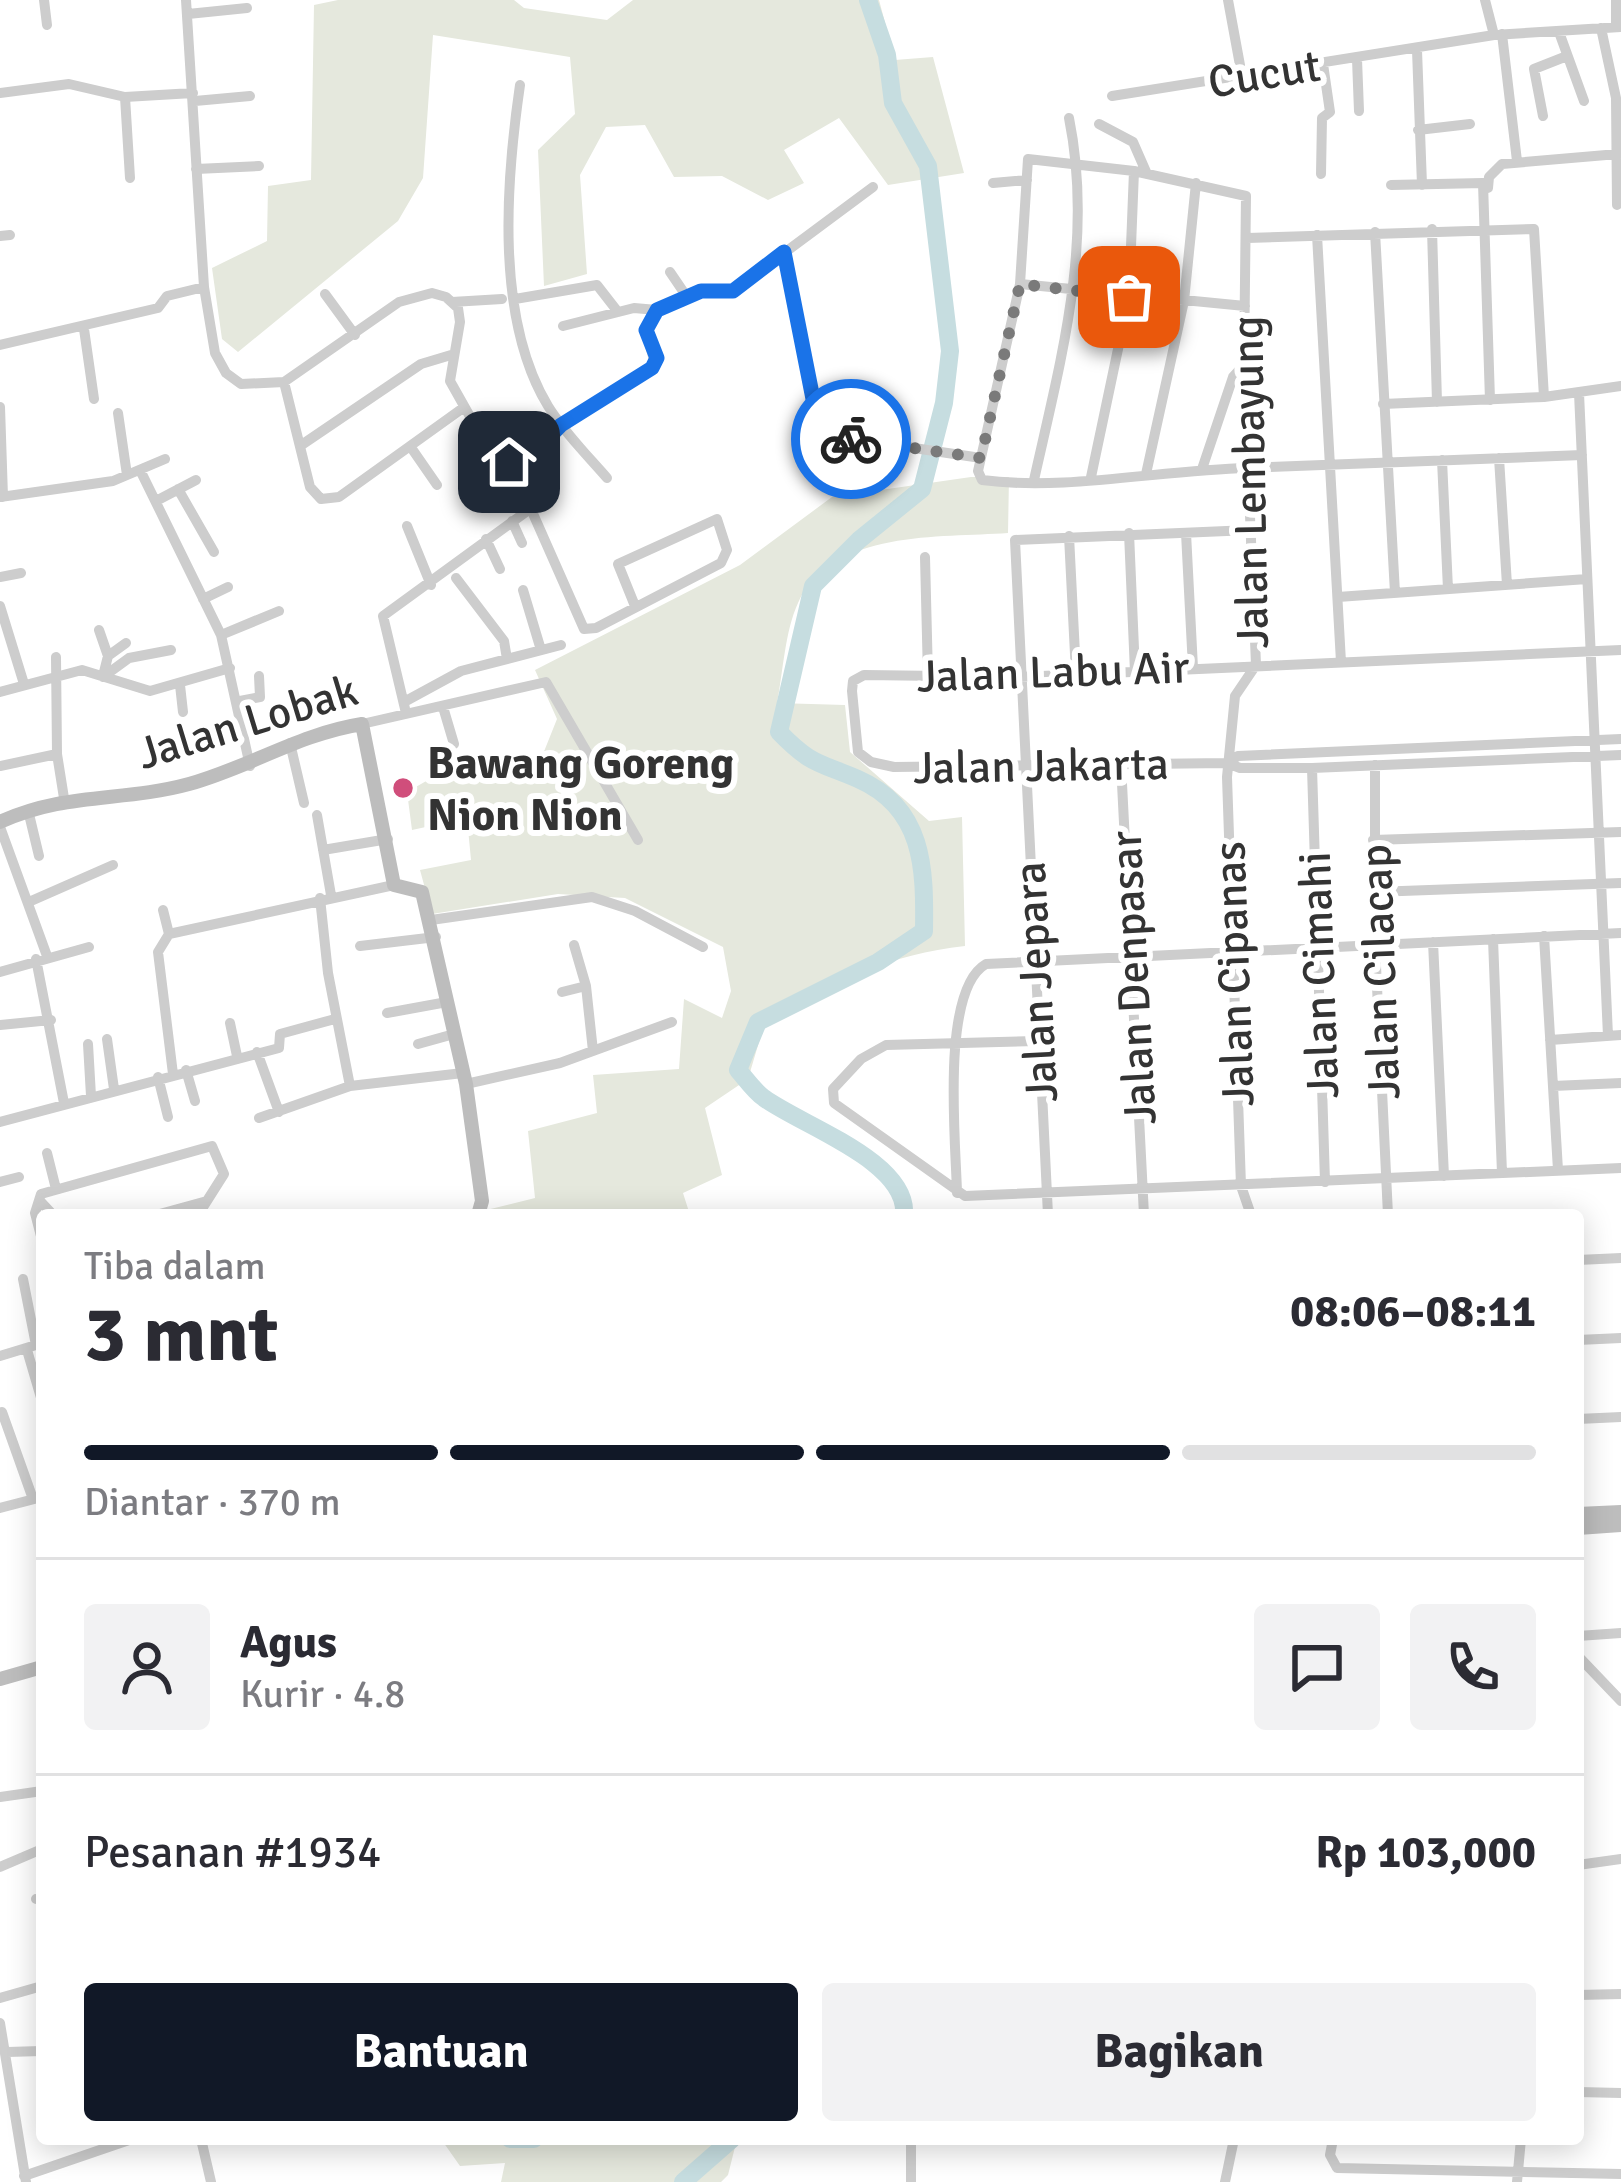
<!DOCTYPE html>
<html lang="id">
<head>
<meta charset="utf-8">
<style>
  body { margin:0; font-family:Signika,sans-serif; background:#f2f2f3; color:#2b2b33; height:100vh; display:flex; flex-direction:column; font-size:45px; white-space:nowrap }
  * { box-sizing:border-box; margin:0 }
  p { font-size:39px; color:#7c7c81 }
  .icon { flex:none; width:66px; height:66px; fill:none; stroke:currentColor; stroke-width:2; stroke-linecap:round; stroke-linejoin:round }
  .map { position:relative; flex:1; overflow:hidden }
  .sheet { position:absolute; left:36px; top:1209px; width:1548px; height:936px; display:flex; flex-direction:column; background:#fff; border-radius:12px; box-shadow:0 6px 30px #0003 }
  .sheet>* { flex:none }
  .pin { position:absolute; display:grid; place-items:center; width:102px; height:102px; color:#fff; margin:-51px; border-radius:24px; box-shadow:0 6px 18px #0006 }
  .courier { position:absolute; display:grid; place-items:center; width:120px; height:120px; margin:-60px; border:9px solid #1a73e8; border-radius:50%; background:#fff; color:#222; box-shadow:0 3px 15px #0007 }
  .summary em { font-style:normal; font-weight:800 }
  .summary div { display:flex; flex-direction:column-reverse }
  .summary { display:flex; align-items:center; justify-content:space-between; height:204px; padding:0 48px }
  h1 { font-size:78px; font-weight:800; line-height:90px }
  .bar { display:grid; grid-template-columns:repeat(4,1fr); gap:18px 12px; align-content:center; height:144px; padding:0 48px }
  .bar i { height:15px; border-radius:9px; background:#e1e1e2 }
  .bar .on { background:#111827 }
  .bar p { grid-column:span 4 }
  .line { display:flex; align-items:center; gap:30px; padding:0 48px; border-top:3px solid #e1e1e2 }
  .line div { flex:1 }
  .round { display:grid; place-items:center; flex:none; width:126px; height:126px; border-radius:12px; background:#f2f2f3 }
  .cta { display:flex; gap:24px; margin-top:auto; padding:24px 48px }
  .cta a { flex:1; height:138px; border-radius:12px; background:#111827; color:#fff; font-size:48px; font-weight:800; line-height:138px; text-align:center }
  .cta a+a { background:#f2f2f3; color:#2b2b33 }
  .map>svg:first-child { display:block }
</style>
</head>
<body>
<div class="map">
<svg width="1621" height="2182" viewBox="0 0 1621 2182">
  <rect width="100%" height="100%" fill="#fff"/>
  <path fill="#e5e8dd" d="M 338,0 L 514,0 L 524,8 L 607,20 L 633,0 L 879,0 L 895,60 L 933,57 L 964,173 L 888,185 L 839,118 L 784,150 L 804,183 L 768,200 L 722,176 L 674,177 L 645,125 L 606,127 L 580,175 L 587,274 L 544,286 L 538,150 L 575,114 L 570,57 L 433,35 L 423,178 L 398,221 L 238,352 L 222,339 L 212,268 L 267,241 L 268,186 L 311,180 L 314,5 Z
    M 971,477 L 1009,477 L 1008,533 C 940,538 832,529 798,603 C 785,631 783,672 777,703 L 845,705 L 850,752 L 929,821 L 962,817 L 965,946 C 885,955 832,983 764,1025 L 748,1079 L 705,1108 L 722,1175 L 683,1193 L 690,1215 L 466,1215 L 535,1198 L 528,1131 L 597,1113 L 593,1075 L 679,1069 L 684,999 L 722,1018 L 731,991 L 723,947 L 625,898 L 558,894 L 432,914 L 420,870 L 471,860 L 467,818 L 412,830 L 407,792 L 456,764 L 535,774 L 557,719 L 535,670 L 740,565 L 832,497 Z
    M 441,2139 L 737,2139 L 728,2175 L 721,2182 L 501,2182 L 505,2163 L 460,2166 Z"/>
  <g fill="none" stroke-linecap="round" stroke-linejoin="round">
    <path stroke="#c6dde0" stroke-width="18" d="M 868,0 L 887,55 L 893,103 L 928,166 L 950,351 L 944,403 L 922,489 L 859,540 L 813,586 L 779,732 C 811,765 818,762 858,779 C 924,808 925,868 924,931 L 878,962 L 758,1022 L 738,1070 C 746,1079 754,1091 764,1098 C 800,1125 909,1161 904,1215
      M 510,2139 L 534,2139
      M 683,2182 L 732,2139"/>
    <path stroke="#cdcdcd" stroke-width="10" d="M 44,0 L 47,25
      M 186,0 L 204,287 L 215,353 L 226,373 L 241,384 L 284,382 L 399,302 L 432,293 L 446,297 L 458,308 L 460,322 L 450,381 L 486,445 L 521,466
      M 1228,0 L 1242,76
      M 1485,0 L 1494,35
      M 188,14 L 247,8
      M 1616,27 L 1616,0
      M 1601,28 L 1616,98 L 1617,205
      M 1559,32 L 1584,101
      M 1502,34 L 1517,161
      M 1417,50 L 1422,185
      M 1357,59 L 1359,111
      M 520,85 C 506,181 495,319 548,406 C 564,432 587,455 607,478
      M 0,93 L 69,84 L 125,97 L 193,93
      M 1112,96 L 1494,35 L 1621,27
      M 125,97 L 130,178
      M 195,101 L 250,96
      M 1543,116 L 1534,69 L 1567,56
      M 1099,124 L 1133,142 L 1147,174
      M 1418,130 L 1470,124
      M 196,169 L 259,166
      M 1321,174 L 1322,118 L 1330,112 L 1323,64
      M 993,183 L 1027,180
      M 1391,185 L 1483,183 L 1490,400
      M 1488,188 L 1489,177 L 1502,164 L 1618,154
      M 1432,229 L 1437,402
      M 1375,232 L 1395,593
      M 1317,235 L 1341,662
      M 0,236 L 10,235
      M 1247,238 L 1534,229 L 1544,397
      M 784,252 L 811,397 L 823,426 L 840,437 L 981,458
      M 670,272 L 687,297
      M 1020,284 L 1245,306
      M 325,294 L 355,335
      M 515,299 L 597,285 L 618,312
      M 452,302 L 502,299
      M 563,326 L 634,308 L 657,310
      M 84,329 L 94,399
      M 0,345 L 158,308 L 167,296 L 204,287
      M 284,382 L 310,487 L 321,499 L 339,497 L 463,408
      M 1579,393 L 1608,1036
      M 1383,404 L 1544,397 L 1621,386
      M 0,407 L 3,497
      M 118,413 L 127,475
      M 300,446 L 421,364 L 451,355
      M 410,446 L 437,485
      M 1499,458 L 1507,585
      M 1442,460 L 1448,589
      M 1202,469 L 1233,377 L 1244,365
      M 141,472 L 221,635 L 250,766
      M 1146,474 L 1184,301 L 1196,183
      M 1091,477 L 1129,297 L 1134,171
      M 1034,480 C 1061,359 1094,242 1069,118
      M 178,489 L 214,552
      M 0,497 L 113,481 L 165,459
      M 156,501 L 196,480
      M 512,521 L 522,543
      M 407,526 L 431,585
      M 1129,533 L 1135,672
      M 1186,533 L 1193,668
      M 1069,536 L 1076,674
      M 486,539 L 500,569
      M 925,557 L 928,677
      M 0,577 L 21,573
      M 456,578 L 504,641 L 507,659
      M 523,590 L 541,650
      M 1338,597 L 1587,579
      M 203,599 L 228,587
      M 0,606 L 24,684
      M 635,606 L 618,564 L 717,519 L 727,550 L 721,563 L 596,628 L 584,629 L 519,482 C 524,435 622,395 655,364 L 646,330 L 657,310 L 701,291 L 733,291 L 873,187
      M 99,630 L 108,656
      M 221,635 L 279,611
      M 1621,650 L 1019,677 L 864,675 L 853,681 L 852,691 L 858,752 L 871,762 L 894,767 L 1227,763 L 1240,768 L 1312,768 L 1621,755
      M 56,657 L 57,754 L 64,798
      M 104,672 L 108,656 L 126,643
      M 103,677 L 129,658 L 171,650
      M 180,685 L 183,712
      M 0,692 L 82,670 L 150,691 L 230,668
      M 240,701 L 260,697 L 259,676
      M 404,702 L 461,671 L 561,645
      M 443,707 L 454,744
      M 406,713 L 383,616 L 530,509
      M 362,724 L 546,682 L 638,840
      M 290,743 L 304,803
      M 1227,763 L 1238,756 L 1621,739
      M 1121,764 L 1144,1215
      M 1375,765 L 1375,945 L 1388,1215
      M 0,766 L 57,754
      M 1312,768 L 1325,1182
      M 28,810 L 39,856
      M 317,815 L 331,895
      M 0,827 L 47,956
      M 1373,840 L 1621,832
      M 323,850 L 388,839
      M 1374,892 L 1621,883
      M 320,898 L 328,973 L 350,1086
      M 31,901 L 113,865
      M 163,910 L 169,934
      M 431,920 L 592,897 L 635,911 L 703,947
      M 1544,936 L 1558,1170
      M 1493,939 L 1502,1173
      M 1433,942 L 1444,1176
      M 360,946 L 436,937
      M 36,959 L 64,1103
      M 0,972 L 89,947
      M 586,986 L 593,1051
      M 562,992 L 586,986 L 574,945
      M 387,1013 L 447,1002
      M 230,1023 L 237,1056
      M 0,1025 L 51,1020
      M 107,1039 L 114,1089
      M 1550,1040 L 1621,1035
      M 1036,1041 L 886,1045 L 861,1059 L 833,1089 L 834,1103 L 965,1196 L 1621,1168
      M 88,1044 L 91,1096
      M 418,1044 L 454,1034
      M 257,1052 L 279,1112
      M 186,1070 L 195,1101
      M 173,1074 L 158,952 L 169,934 L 394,885
      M 158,1077 L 168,1117
      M 466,1084 L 560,1063 L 672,1022
      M 1553,1086 L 1621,1083
      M 259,1118 L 350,1086 L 463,1073
      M 0,1122 L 279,1048 L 280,1034 L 335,1019
      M 47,1153 L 56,1189
      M 0,1182 L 19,1177
      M 957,1193 C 956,1144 940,990 986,964 L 1621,933
      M 40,1201 L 53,1215
      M 156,1215 L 207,1201
      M 1048,1215 L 1015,540 L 1250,530
      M 1251,1215 L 1241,1186 L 1227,777 L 1235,696 L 1256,665 L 1244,365 L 1246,196 L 1134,171 L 1028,159 L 1020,284 L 978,471 L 982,480 C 1064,491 1162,470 1247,468 L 1582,455
      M 42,1240 L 35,1213 L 41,1194 L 212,1146 L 224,1174 L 198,1215
      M 1578,1260 L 1621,1258
      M 1578,1340 L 1621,1338
      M 27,1350 L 42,1401
      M 0,1356 L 36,1345 L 23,1279
      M 2,1412 L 33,1499
      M 1578,1419 L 1621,1417
      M 0,1508 L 42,1497
      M 1578,1636 L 1621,1633
      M 1578,1656 L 1621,1701
      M 0,1797 L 42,1791
      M 1578,1865 L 1621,1859
      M 0,1867 L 42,1849
      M 36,1899 L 42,1899
      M 1578,1995 L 1621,1994
      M 0,1998 L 42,1986
      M 0,2023 L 26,2182
      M 7,2052 L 42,2051
      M 1578,2092 L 1621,2093
      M 201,2139 L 211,2182
      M 1333,2139 L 1330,2155 L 1337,2168 L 1621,2174
      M 24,2176 L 132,2139
      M 911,2182 L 911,2139
      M 1225,2182 L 1234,2139
      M 1517,2182 L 1521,2139"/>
    <path stroke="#bdbdbd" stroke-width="14" d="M 0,822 C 65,792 123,802 189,784 C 250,767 299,734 362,724 L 394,885 L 422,892 L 466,1084 L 482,1201 L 478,1215
      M 1578,1514 L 1621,1512
      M 1578,1528 L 1621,1525
      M 0,1679 L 42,1667"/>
  </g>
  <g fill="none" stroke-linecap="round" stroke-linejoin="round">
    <path stroke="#7a7a7a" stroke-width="12" stroke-dasharray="0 21.6" d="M 851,439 L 981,458 L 1020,284 L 1129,297"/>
    <path stroke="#1a73e8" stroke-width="15" d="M 509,462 L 521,466 L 561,425 L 652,368 L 657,358 L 646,330 L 657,310 L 701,291 L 733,291 L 784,252 L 815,409 L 824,426 L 851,439"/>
  </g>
  <circle fill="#d04e7b" stroke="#fff" stroke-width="4.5" cx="403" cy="788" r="12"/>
  <g text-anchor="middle" stroke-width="12" stroke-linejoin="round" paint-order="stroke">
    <g font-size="45" fill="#333" stroke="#fff">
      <text transform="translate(1264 73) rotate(-9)" y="16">Cucut</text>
      <text transform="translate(1249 482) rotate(-91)" y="16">Jalan Lembayung</text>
      <text transform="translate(1053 671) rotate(-2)" y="16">Jalan Labu Air</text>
      <text transform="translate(247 721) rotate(-17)" y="16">Jalan Lobak</text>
      <text transform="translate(1041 765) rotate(-1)" y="16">Jalan Jakarta</text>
      <text transform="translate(1379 972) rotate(-92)" y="16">Jalan Cilacap</text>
      <text transform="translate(1233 974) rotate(-92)" y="16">Jalan Cipanas</text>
      <text transform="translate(1318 975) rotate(-92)" y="16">Jalan Cimahi</text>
      <text transform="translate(1132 978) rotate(-93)" y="16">Jalan Denpasar</text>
      <text transform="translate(1035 982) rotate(-93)" y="16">Jalan Jepara</text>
    </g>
    <g font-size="45" font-weight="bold" fill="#333" stroke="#fff" text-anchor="start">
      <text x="427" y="778">Bawang Goreng<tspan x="427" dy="52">Nion Nion</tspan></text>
    </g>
  </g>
</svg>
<div class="pin" style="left:1129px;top:297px;background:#ea580c"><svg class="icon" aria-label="bag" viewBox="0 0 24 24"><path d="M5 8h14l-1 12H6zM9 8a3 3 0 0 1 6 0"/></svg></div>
<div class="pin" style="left:509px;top:462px;background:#1f2937"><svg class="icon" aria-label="home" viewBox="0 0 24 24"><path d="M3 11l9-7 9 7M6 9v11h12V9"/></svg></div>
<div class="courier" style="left:851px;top:439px"><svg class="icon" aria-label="bike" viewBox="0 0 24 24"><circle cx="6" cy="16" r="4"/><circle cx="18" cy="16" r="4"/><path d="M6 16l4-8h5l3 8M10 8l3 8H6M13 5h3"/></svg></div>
<section class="sheet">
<div class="summary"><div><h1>3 mnt</h1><p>Tiba dalam</p></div><em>08:06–08:11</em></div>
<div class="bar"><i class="on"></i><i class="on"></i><i class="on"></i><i></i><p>Diantar · 370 m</p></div>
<div class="line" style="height:216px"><a class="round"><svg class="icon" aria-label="person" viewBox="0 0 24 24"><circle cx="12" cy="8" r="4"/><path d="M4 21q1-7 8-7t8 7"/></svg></a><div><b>Agus</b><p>Kurir · 4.8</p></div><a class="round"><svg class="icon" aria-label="chat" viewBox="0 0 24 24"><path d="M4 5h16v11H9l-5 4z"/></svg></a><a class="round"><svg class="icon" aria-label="phone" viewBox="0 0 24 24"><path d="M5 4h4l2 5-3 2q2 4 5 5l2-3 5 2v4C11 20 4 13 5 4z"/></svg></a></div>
<div class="line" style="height:156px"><div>Pesanan #1934</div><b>Rp 103,000</b></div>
<div class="cta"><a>Bantuan</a><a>Bagikan</a></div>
</section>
</div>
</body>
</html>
